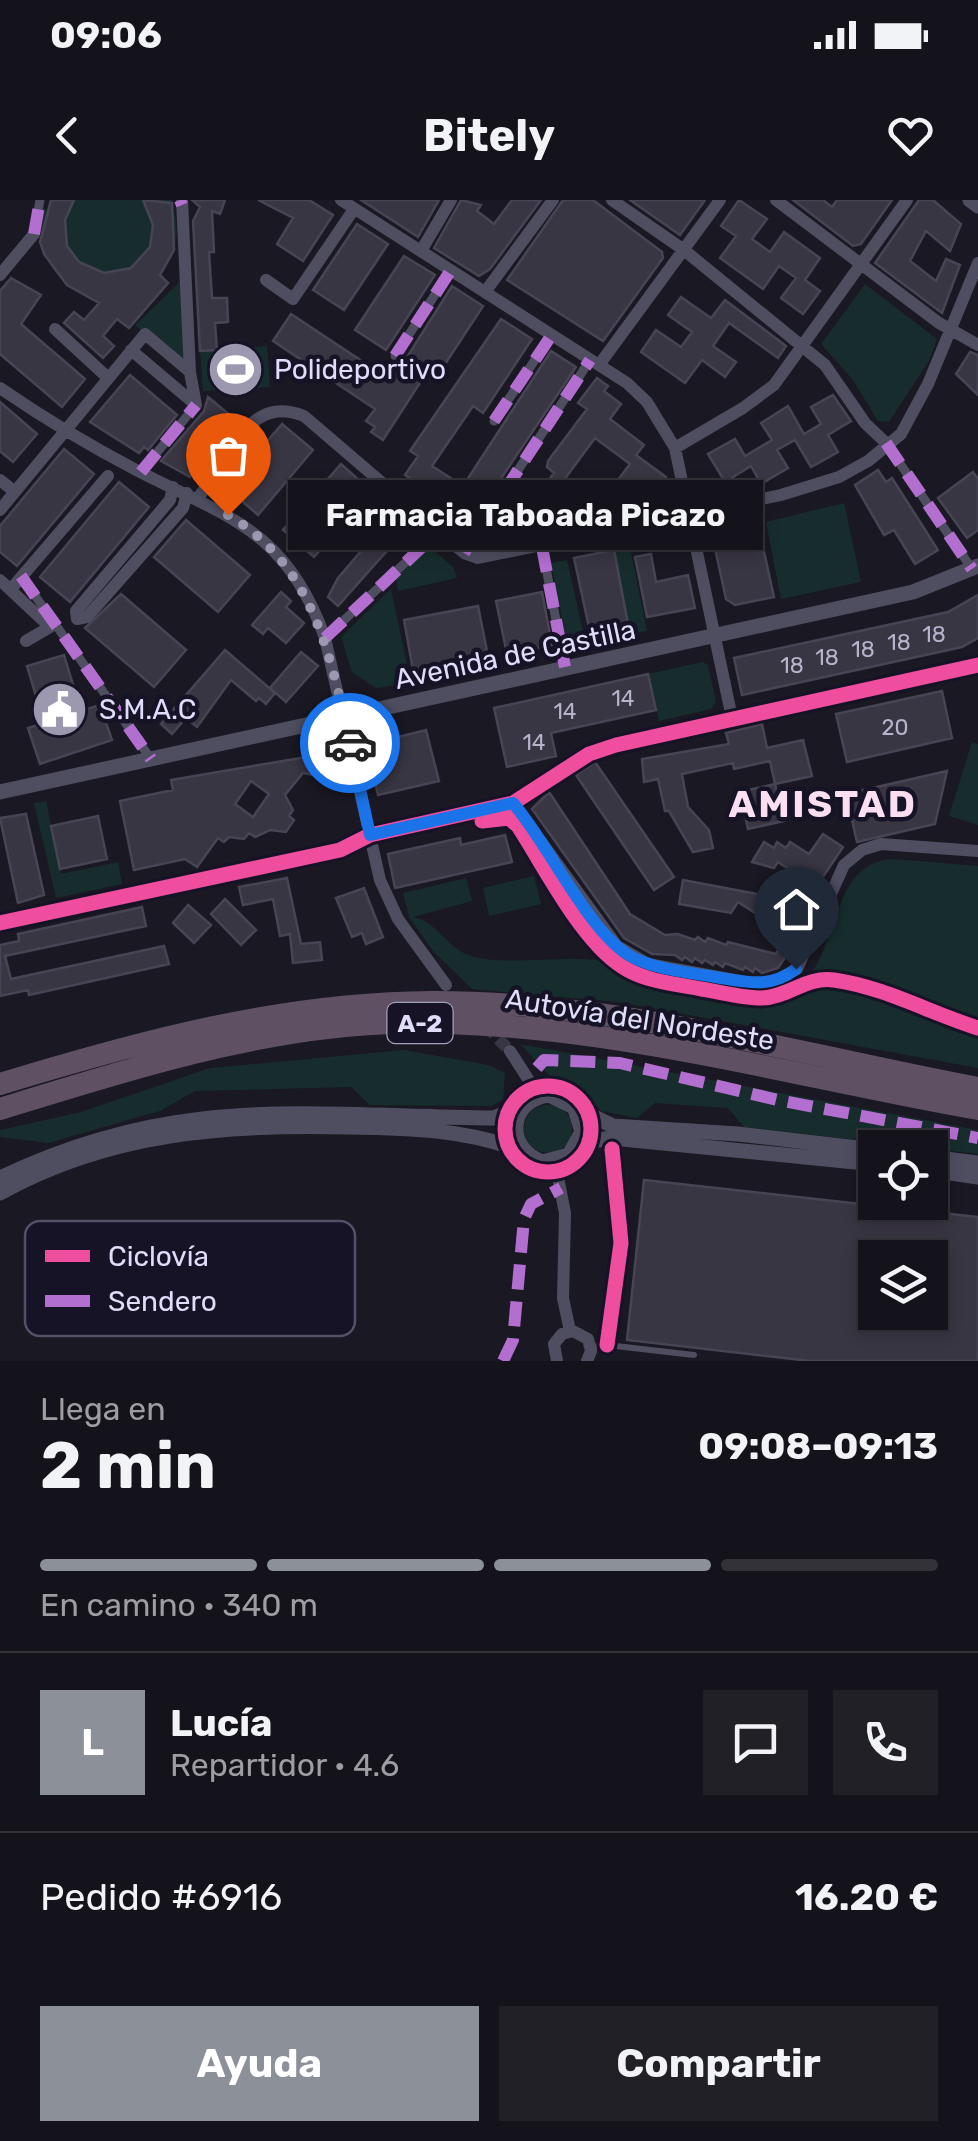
<!DOCTYPE html>
<html lang="es">
<head>
<meta charset="utf-8">
<style>
  body { margin:0; font-family:Rubik,sans-serif; background:#212027; color:#f1f3f6; height:100vh; display:flex; flex-direction:column; font-size:38px; white-space:nowrap }
  * { box-sizing:border-box; margin:0 }
  p { font-size:32px; color:#9d9ea2 }
  .icon { flex:none; width:55px; height:55px; fill:none; stroke:currentColor; stroke-width:2; stroke-linecap:round; stroke-linejoin:round }
  .map { position:relative; height:1161px; overflow:hidden }
  .details { display:flex; flex-direction:column; background:#14121a; flex:1 }
  .details>* { flex:none }
  .controls { position:absolute; left:858px; top:930px; display:grid; gap:20px }
  .controls a { display:grid; place-items:center; width:90px; height:90px; border-radius:0px; background:#14121a; box-shadow:0 5px 15px #0003,0 0 0 2px #333239; font-size:50px }
  .pin { position:absolute; display:grid; place-items:center; width:85px; height:85px; color:#fff; margin:-102px -42px; border-radius:50% 50% 50% 0; rotate:-45deg; box-shadow:0 0 10px #0007 }
  .pin .icon { rotate:45deg }
  .courier { position:absolute; display:grid; place-items:center; width:100px; height:100px; margin:-50px; border:8px solid #1a73e8; border-radius:50%; background:#fff; color:#222; box-shadow:0 2px 12px #0007 }
  .bubble { position:absolute; height:70px; border-radius:0px; background:#14121a; box-shadow:0 5px 15px #0003,0 0 0 2px #333239; font-size:32px; font-weight:700; line-height:70px; text-align:center }
  .summary em { font-style:normal; font-weight:700 }
  .summary div { display:flex; flex-direction:column-reverse }
  .summary { display:flex; align-items:center; justify-content:space-between; height:170px; padding:0 40px }
  h1 { font-size:65px; font-weight:700; line-height:75px }
  .bar { display:grid; grid-template-columns:repeat(4,1fr); gap:15px 10px; align-content:center; height:120px; padding:0 40px }
  .bar i { height:12px; border-radius:8px; background:#333239 }
  .bar .current { background:#8c9099 }
  .bar p { grid-column:span 4 }
  .line { display:flex; align-items:center; gap:25px; padding:0 40px; border-top:2px solid #333239 }
  .line div { flex:1 }
  .round { display:grid; place-items:center; flex:none; width:105px; height:105px; border-radius:0px; background:#212027 }
  .button { display:flex; gap:20px; margin-top:auto; padding:20px 40px }
  .button a { flex:1; height:115px; border-radius:0px; background:#8c9099; color:#fff; font-size:40px; font-weight:700; line-height:115px; text-align:center }
  .button a+a { background:#212027; color:#f1f3f6 }
  .status { display:flex; justify-content:space-between; align-items:center; height:70px; padding:0 50px; background:#14121a; direction:ltr }
  .status svg { height:28px; fill:currentColor }
  header { display:flex; justify-content:space-between; align-items:center; height:130px; padding:0 40px; background:#14121a; font-size:45px; font-weight:700 }
  .map>svg:first-child { display:block }
</style>
</head>
<body>
<div class="status"><b>09:06</b><svg viewBox="0 0 49 12"><path d="M0 12V9h3v3zM5 12V6h3v6zM10 12V3h3v9zM15 12V0h3v12zM26 1h20v11H26zM47 4h2v5h-2z"/></svg></div>
<header><svg class="icon" aria-label="back" viewBox="0 0 24 24"><path d="M15 5l-7 7 7 7"/></svg>Bitely<svg class="icon" aria-label="heart" viewBox="0 0 24 24"><path d="M12 20l-8-8c-3-5 5-10 8-4 3-6 11-1 8 4z"/></svg></header>
<div class="map">
<svg width="978" height="1161" viewBox="0 0 978 1161">
  <rect width="100%" height="100%" fill="#1a1822"/>
  <path fill="#172d2d" d="M 51,0 L 171,0 C 180,26 179,50 162,73 L 156,68 L 67,85 C 43,63 37,40 42,8 L 48,10 Z
    M 185,77 L 190,172 L 135,125 Z
    M 865,84 L 937,139 L 929,161 L 889,222 L 878,221 L 853,180 L 821,144 Z
    M 267,146 L 270,187 L 203,191 L 200,151 Z
    M 844,303 L 861,382 L 781,399 L 766,322 Z
    M 429,346 L 453,367 L 457,378 L 398,391 L 396,378 Z
    M 630,347 L 647,431 L 631,434 L 614,350 Z
    M 567,360 L 586,444 L 568,447 L 551,363 Z
    M 391,389 L 411,483 L 376,488 L 352,472 L 341,437 Z
    M 703,462 L 708,465 L 716,502 L 711,509 L 659,521 L 648,474 Z
    M 972,542 L 978,544 L 978,625 L 949,616 Z
    M 46,601 L 61,674 L 118,662 L 122,684 L 56,698 L 34,603 Z
    M 893,659 L 978,666 L 978,868 L 618,802 L 472,789 L 433,751 L 409,717 L 403,693 L 466,678 L 472,701 L 413,717 C 436,721 447,747 468,755 C 499,768 578,752 612,763 C 622,766 630,774 639,777 C 672,790 756,810 788,794 C 844,767 823,662 893,659 Z
    M 534,676 L 541,704 L 489,716 L 483,688 Z
    M 520,844 L 978,930 L 978,954 L 744,927 L 728,908 L 655,903 L 637,918 L 601,911 L 576,885 L 549,875 Z
    M 404,850 L 488,865 L 505,873 L 503,900 L 491,906 L 370,905 L 351,887 L 195,891 L 160,911 L 48,943 L 0,937 L 0,930 L 81,912 L 210,868 Z
    M524 929a24 24 0 1 1 48 0a24 24 0 1 1-48 0Z"/>
  <path fill="#393643" stroke="#474454" stroke-width="2.5" fill-rule="evenodd" d="M 51,0 L 74,0 L 65,20 L 67,46 L 79,62 L 104,73 L 131,68 L 150,47 L 153,25 L 143,0 L 172,3 L 174,50 L 160,75 L 168,83 L 129,128 L 117,119 L 103,136 L 114,146 L 103,158 L 64,123 L 74,112 L 84,120 L 99,103 L 67,85 L 44,54 L 40,42 Z
    M 192,0 L 225,0 L 220,14 L 212,11 L 214,52 L 209,52 L 212,98 L 227,98 L 228,122 L 215,123 L 217,150 L 200,151 L 193,21 L 200,7 Z
    M 258,0 L 309,0 L 333,15 L 303,61 L 277,44 L 293,18 Z
    M 361,0 L 439,0 L 418,37 Z
    M 461,0 L 481,5 L 477,11 L 494,24 L 512,0 L 541,0 L 490,69 L 479,76 L 434,48 Z
    M 563,0 L 593,0 L 662,52 L 663,58 L 603,141 L 507,80 Z
    M 630,0 L 705,0 L 680,35 Z
    M 739,0 L 767,19 L 752,39 L 770,52 L 784,32 L 820,58 L 805,80 L 820,91 L 803,114 L 781,98 L 796,78 L 779,66 L 763,89 L 720,58 L 736,36 L 721,26 Z
    M 793,0 L 823,0 L 832,7 L 837,0 L 892,0 L 861,44 L 853,46 Z
    M 919,0 L 933,0 L 961,24 L 950,51 L 926,31 L 910,61 L 936,81 L 946,59 L 960,65 L 942,113 L 875,63 Z
    M 357,24 L 388,44 L 344,110 L 313,90 Z
    M 404,56 L 435,75 L 386,150 L 355,130 Z
    M 11,78 L 41,95 L 21,124 L 85,179 L 62,207 L 0,154 L 0,91 Z
    M 452,86 L 483,106 L 434,181 L 425,175 L 383,240 L 371,232 L 375,227 L 366,221 L 375,209 L 273,141 L 291,114 L 392,181 Z
    M 681,97 L 711,118 L 725,100 L 786,146 L 778,158 L 729,123 L 713,146 L 736,162 L 725,177 L 702,160 L 685,183 L 641,152 L 656,130 L 681,147 L 692,132 L 668,115 Z
    M 501,119 L 532,139 L 483,213 L 473,206 L 432,266 L 463,286 L 551,151 L 576,167 L 473,320 L 405,275 L 418,256 L 410,251 Z
    M 970,152 L 978,155 L 978,195 L 956,174 Z
    M 130,175 L 177,215 L 148,250 L 144,247 L 139,253 L 90,222 Z
    M 597,178 L 608,186 L 604,191 L 621,204 L 610,219 L 644,245 L 636,255 L 666,277 L 643,307 L 614,285 L 630,264 L 595,238 L 564,280 L 584,295 L 561,325 L 532,302 L 554,273 L 547,267 L 548,261 L 587,209 L 578,203 Z
    M 833,195 L 851,221 L 828,235 L 838,252 L 811,267 L 795,240 L 777,250 L 788,268 L 761,284 L 751,266 L 725,282 L 708,254 L 735,239 L 745,256 L 772,240 L 761,223 L 788,206 L 804,234 L 821,224 L 811,207 Z
    M 208,197 L 237,221 L 190,277 L 161,261 L 204,211 Z
    M 0,202 L 37,234 L 13,262 L 0,251 Z
    M 282,224 L 313,250 L 258,315 L 227,288 Z
    M 64,249 L 94,274 L 17,366 L 0,352 L 0,326 Z
    M 341,264 L 371,291 L 314,357 L 283,330 Z
    M 878,270 L 886,282 L 892,278 L 938,350 L 915,364 L 894,330 L 884,335 L 855,285 Z
    M 973,272 L 978,279 L 978,330 L 967,338 L 938,298 Z
    M 119,282 L 149,307 L 70,402 L 40,377 Z
    M 756,315 L 774,397 L 735,405 L 726,399 L 710,325 Z
    M 398,318 L 408,327 L 338,406 L 328,397 L 338,378 L 380,329 Z
    M 186,320 L 250,375 L 218,412 L 154,357 Z
    M 614,350 L 628,424 L 590,432 L 574,358 Z
    M 651,354 L 656,382 L 688,375 L 695,408 L 647,417 L 635,357 Z
    M 281,392 L 291,401 L 286,407 L 304,423 L 286,443 L 268,428 L 263,434 L 252,425 Z
    M 542,392 L 552,445 L 507,454 L 496,401 Z
    M 121,394 L 186,450 L 154,487 L 85,428 Z
    M 978,395 L 978,438 L 962,447 L 742,495 L 734,458 L 948,412 Z
    M 478,406 L 488,456 L 413,470 L 404,420 Z
    M 225,450 L 275,493 L 266,504 L 259,498 L 256,501 L 231,480 L 197,527 L 186,518 L 172,534 L 161,524 Z
    M 301,452 L 318,466 L 286,502 L 270,488 Z
    M 64,455 L 81,511 L 100,505 L 112,540 L 40,564 L 28,528 L 44,523 L 27,466 Z
    M 648,474 L 656,510 L 551,533 L 556,556 L 507,567 L 494,508 Z
    M 942,491 L 952,538 L 847,562 L 836,514 Z
    M 762,524 L 767,548 L 803,540 L 812,576 L 775,584 L 784,621 L 748,629 L 740,592 L 775,584 L 770,561 L 734,569 L 733,563 L 682,574 L 688,607 L 709,630 L 713,648 L 693,652 L 669,611 L 665,611 L 658,579 L 644,582 L 642,559 L 729,544 L 726,533 Z
    M 426,530 L 439,581 L 378,595 L 366,545 Z
    M 318,555 L 328,563 L 319,576 L 303,573 L 285,595 L 293,610 L 289,616 L 294,620 L 286,632 L 270,630 L 255,637 L 249,633 L 244,639 L 229,637 L 224,642 L 218,638 L 197,667 L 185,659 L 134,670 L 120,601 L 173,590 L 171,580 ZM 251,581 L 269,594 L 253,617 L 235,604 Z
    M 595,562 L 674,677 L 654,690 L 576,575 Z
    M 947,571 L 935,624 L 857,642 L 846,594 Z
    M 549,592 L 630,714 L 665,735 L 678,734 L 695,740 L 698,737 L 705,742 L 708,738 L 726,745 L 728,742 L 776,754 L 778,750 L 786,756 L 778,768 L 762,773 L 755,768 L 753,772 L 745,767 L 743,770 L 725,763 L 723,767 L 715,762 L 713,765 L 705,760 L 702,763 L 695,758 L 692,762 L 685,757 L 682,760 L 675,755 L 652,754 L 624,738 L 532,609 Z
    M 26,614 L 44,695 L 18,703 L 0,618 Z
    M 98,616 L 107,659 L 60,669 L 51,626 Z
    M 823,634 L 843,647 L 806,702 L 813,706 L 797,741 L 774,721 L 798,685 L 792,681 L 796,674 L 778,662 L 774,668 L 752,662 L 764,642 L 774,648 L 777,642 L 786,648 L 790,642 L 809,654 Z
    M 505,635 L 512,662 L 395,688 L 388,654 L 460,638 L 461,645 Z
    M 287,678 L 301,744 L 320,742 L 322,760 L 293,763 L 290,734 L 280,736 L 273,699 L 243,705 L 239,687 Z
    M 683,680 L 773,697 L 769,722 L 738,702 L 731,713 L 679,704 Z
    M 364,688 L 383,737 L 366,744 L 362,733 L 352,737 L 336,698 Z
    M 225,699 L 256,730 L 241,745 L 211,714 Z
    M 188,705 L 211,725 L 194,743 L 173,723 Z
    M 142,707 L 146,726 L 5,756 L 11,779 L 164,746 L 169,764 L 29,795 L 28,790 L 0,796 L 0,745 L 19,741 L 18,734 Z
    M 644,980 L 978,1017 L 978,1161 L 810,1161 L 627,1140 ZM 875,1058 L 930,1058 L 930,1112 L 875,1112 Z"/>
  <g fill="none" stroke-linecap="round" stroke-linejoin="round">
    <path stroke="#383643" stroke-width="12" stroke-dasharray="12 6" stroke-linecap="butt" d="M 486,826 L 510,851"/>
    <path stroke="#4f4e61" stroke-width="6" d="M 592,1147 L 607,1145 L 694,1155"/>
    <path stroke="#4f4e61" stroke-width="9" d="M 34,34 L 40,0
      M 395,156 L 451,70
      M 494,221 L 551,136
      M 886,243 L 972,369
      M 141,272 L 196,205
      M 542,347 L 565,467
      M 464,353 L 590,160
      M 21,376 L 151,559
      M 325,438 L 439,331"/>
    <path stroke="#4f4e61" stroke-width="12" d="M 341,0 L 627,183 L 647,202 L 675,248 L 732,518
      M 612,0 L 684,50 L 825,165 L 865,223 L 886,243
      M 776,0 L 939,123 L 978,145
      M 421,51 L 451,0
      M 0,75 L 34,34
      M 266,80 L 293,99 L 354,9
      M 485,92 L 553,0
      M 55,129 L 107,177
      M 131,150 L 196,205 L 190,172 L 182,0
      M 599,165 L 720,0
      M 0,188 C 45,219 90,246 138,271 C 230,318 287,331 325,438 L 380,680 L 398,719 L 446,785
      M 675,248 L 743,208 L 774,185 L 907,0
      M 0,280 L 15,292
      M 173,287 L 170,300 L 76,411 L 77,419 L 87,417 L 183,308 L 187,293
      M 198,298 L 251,224 C 267,210 283,208 304,216 L 464,353 L 478,358 L 781,295 L 839,277 L 868,261 L 901,234 L 928,184 L 978,63
      M 0,310 L 145,134 L 190,172
      M 0,380 L 50,427 L 26,441
      M 11,389 L 108,276
      M 513,603 L 617,746 L 648,764 L 756,784 L 774,782 L 797,769 L 844,665 L 862,650 L 881,644 L 978,651
      M 0,723 L 340,650 L 370,635 L 513,603 L 589,554 L 616,545 L 978,465
      M 510,851 L 539,896
      M 555,962 L 565,1013 L 563,1098 L 570,1131
      M 557,1161 L 554,1144 L 562,1134 L 573,1131 L 588,1139 L 591,1151 L 587,1161"/>
    <path stroke="#4f4e61" stroke-width="15" d="M 970,0 L 978,6
      M 0,592 L 913,392 L 978,366
      M 575,909 L 582,932 L 569,955 L 543,962 C 504,949 508,900 549,895 L 613,926 L 738,934 L 875,950
      M 578,943 L 612,938 L 875,964
      M 930,957 L 978,963
      M 930,970 L 978,977
      M 0,978 C 177,893 306,916 494,918 L 523,906
      M 0,993 C 109,932 227,924 349,927 C 409,928 465,929 522,951"/>
    <path stroke="#5f5063" stroke-width="22" d="M 0,884 C 141,841 282,803 431,802 C 615,801 798,854 978,888
      M 0,909 C 120,872 244,832 370,824 C 574,813 778,874 978,909"/>
    <path stroke="#b36fd0" stroke-width="12" stroke-dasharray="25 12" stroke-linecap="butt" d="M 180,0 L 182,5
      M 34,34 L 40,0
      M 395,156 L 451,70
      M 494,221 L 551,136
      M 886,243 L 972,369
      M 141,272 L 196,205
      M 542,347 L 565,467
      M 464,353 L 590,160
      M 21,376 L 151,559
      M 325,438 L 439,331
      M 537,868 L 544,860 L 620,863 L 778,900 L 978,938
      M 503,1161 L 513,1140 L 524,1019 L 531,1004 L 561,988"/>
    <defs>
      <path id="cycleway" d="M 482,621 L 509,618 L 518,626 C 545,667 584,747 628,770 C 650,782 677,784 701,789 C 721,792 742,798 762,798 C 789,797 806,776 834,780 C 884,787 930,813 978,828
        M 0,723 L 340,650 L 370,635 L 513,603 L 589,554 L 616,545 L 978,465
        M505 929a43 43 0 1 1 86 0a43 43 0 1 1-86 0Z
        M 607,1145 L 621,1043 L 612,949"/>
    </defs>
    <use href="#cycleway" stroke="#161327" stroke-width="21"/>
    <use href="#cycleway" stroke="#ef4d9e" stroke-width="15"/>
  </g>
  <g fill="none" stroke-linecap="round" stroke-linejoin="round">
    <path stroke="#9b98af" stroke-width="10" stroke-dasharray="0 18" d="M 228,315 C 313,365 330,454 350,543"/>
    <path stroke="#1a73e8" stroke-width="12" d="M 350,543 L 370,635 L 513,603 C 548,643 589,734 632,757 C 657,770 688,772 715,777 C 746,782 770,789 796,769"/>
  </g>
  <defs>
    <symbol id="stadium-disc" viewBox="-11 -11 22 22"><circle r="9.5" fill="#9b98af" stroke="#161327"/><path d="M0-5a6.5 5 0 1 0 0 10a6.5 5 0 1 0 0-10ZM-3.5-1.8h7v3.6h-7Z" fill="#fff"/></symbol>
    <symbol id="civic-disc" viewBox="-11 -11 22 22"><circle r="9.5" fill="#9b98af" stroke="#161327"/><path d="M-.6-6.5H3V-4.5H.6V-3L4-1V1h2V6H-6V1h2V-1L-.6-3ZM-1.2 2.5V6h2.4V2.5Z" fill="#fff"/></symbol>
  </defs>
  <g fill-rule="evenodd">
    <use href="#stadium-disc" x="204" y="138" width="63" height="63"/>
    <use href="#civic-disc" x="28" y="478" width="63" height="63"/>
  </g>
  <g text-anchor="middle" stroke-width="9" stroke-linejoin="round" paint-order="stroke">
    <g font-size="22" fill="#b6b3cd">
      <text x="934" y="442">18</text>
      <text x="899" y="450">18</text>
      <text x="863" y="457">18</text>
      <text x="827" y="465">18</text>
      <text x="792" y="473">18</text>
      <text x="623" y="506">14</text>
      <text x="565" y="519">14</text>
      <text x="895" y="535">20</text>
      <text x="534" y="550">14</text>
    </g>
    <rect fill="#161327" stroke="#a3a0bb" stroke-width="2.5" x="387.5" y="803" width="65" height="40" rx="8"/>
    <g font-size="25" font-weight="bold" fill="#e0ddfb">
      <text x="420" y="832">A-2</text>
    </g>
    <g font-size="28" fill="#e0ddfb" stroke="#161327" text-anchor="start">
      <text x="274" y="179">Polideportivo</text>
      <text x="99" y="519">S.M.A.C</text>
    </g>
    <g font-size="28" fill="#e0ddfb" stroke="#161327">
      <text transform="translate(515 454) rotate(-12)" y="10">Avenida de Castilla</text>
      <text transform="translate(640 819) rotate(9)" y="10">Autovía del Nordeste</text>
    </g>
    <g font-size="38" font-weight="bold" letter-spacing="2.5" fill="#fbdff1" stroke="#161327">
      <text x="823" y="617">AMISTAD</text>
    </g>
  </g>
  <rect x="25" y="1021" width="330" height="115" rx="15" fill="#161327" stroke="#535067" stroke-width="2.5"/>
  <rect x="45" y="1050" width="45" height="12" fill="#ef4d9e"/>
  <rect x="45" y="1095" width="45" height="12" fill="#b36fd0"/>
  <g font-size="28" fill="#e0ddfb">
    <text x="108" y="1066">Ciclovía</text>
    <text x="108" y="1111">Sendero</text>
  </g>
</svg>
<div class="controls">
<a><svg class="icon" aria-label="locate" viewBox="0 0 24 24"><circle cx="12" cy="12" r="6"/><path d="M12 2v4M12 18v4M2 12h4M18 12h4"/></svg></a>
<a><svg class="icon" aria-label="layers" viewBox="0 0 24 24"><path d="M12 4l9 5-9 5-9-5zM3 14l9 5 9-5"/></svg></a>
</div>
<div class="pin" style="left:228px;top:315px;background:#ea580c"><svg class="icon" aria-label="bag" viewBox="0 0 24 24"><path d="M5 8h14l-1 12H6zM9 8a3 3 0 0 1 6 0"/></svg></div>
<div class="pin" style="left:796px;top:769px;background:#1f2937"><svg class="icon" aria-label="home" viewBox="0 0 24 24"><path d="M3 11l9-7 9 7M6 9v11h12V9"/></svg></div>
<div class="courier" style="left:350px;top:543px"><svg class="icon" aria-label="car" viewBox="0 0 24 24"><path d="M5 17H2v-5l4-1 3-4h7l3 4 3 1v5h-3M9 17h6M6 11h13"/><circle cx="7" cy="17" r="2"/><circle cx="17" cy="17" r="2"/></svg></div>
<div class="bubble" style="left:288px;top:280px;width:475px">Farmacia Taboada Picazo</div>
</div>
<section class="details">
<div class="summary"><div><h1>2 min</h1><p>Llega en</p></div><em>09:08–09:13</em></div>
<div class="bar"><i class="current"></i><i class="current"></i><i class="current"></i><i></i><p>En camino · 340 m</p></div>
<div class="line" style="height:180px"><b class="round" style="background:#8c9099;color:#fff">L</b><div><b>Lucía</b><p>Repartidor · 4.6</p></div><a class="round"><svg class="icon" aria-label="chat" viewBox="0 0 24 24"><path d="M4 5h16v11H9l-5 4z"/></svg></a><a class="round"><svg class="icon" aria-label="phone" viewBox="0 0 24 24"><path d="M5 4h4l2 5-3 2q2 4 5 5l2-3 5 2v4C11 20 4 13 5 4z"/></svg></a></div>
<div class="line" style="height:130px"><div>Pedido #6916</div><b>16.20 €</b></div>
<div class="button"><a>Ayuda</a><a>Compartir</a></div>
</section>
</body>
</html>
